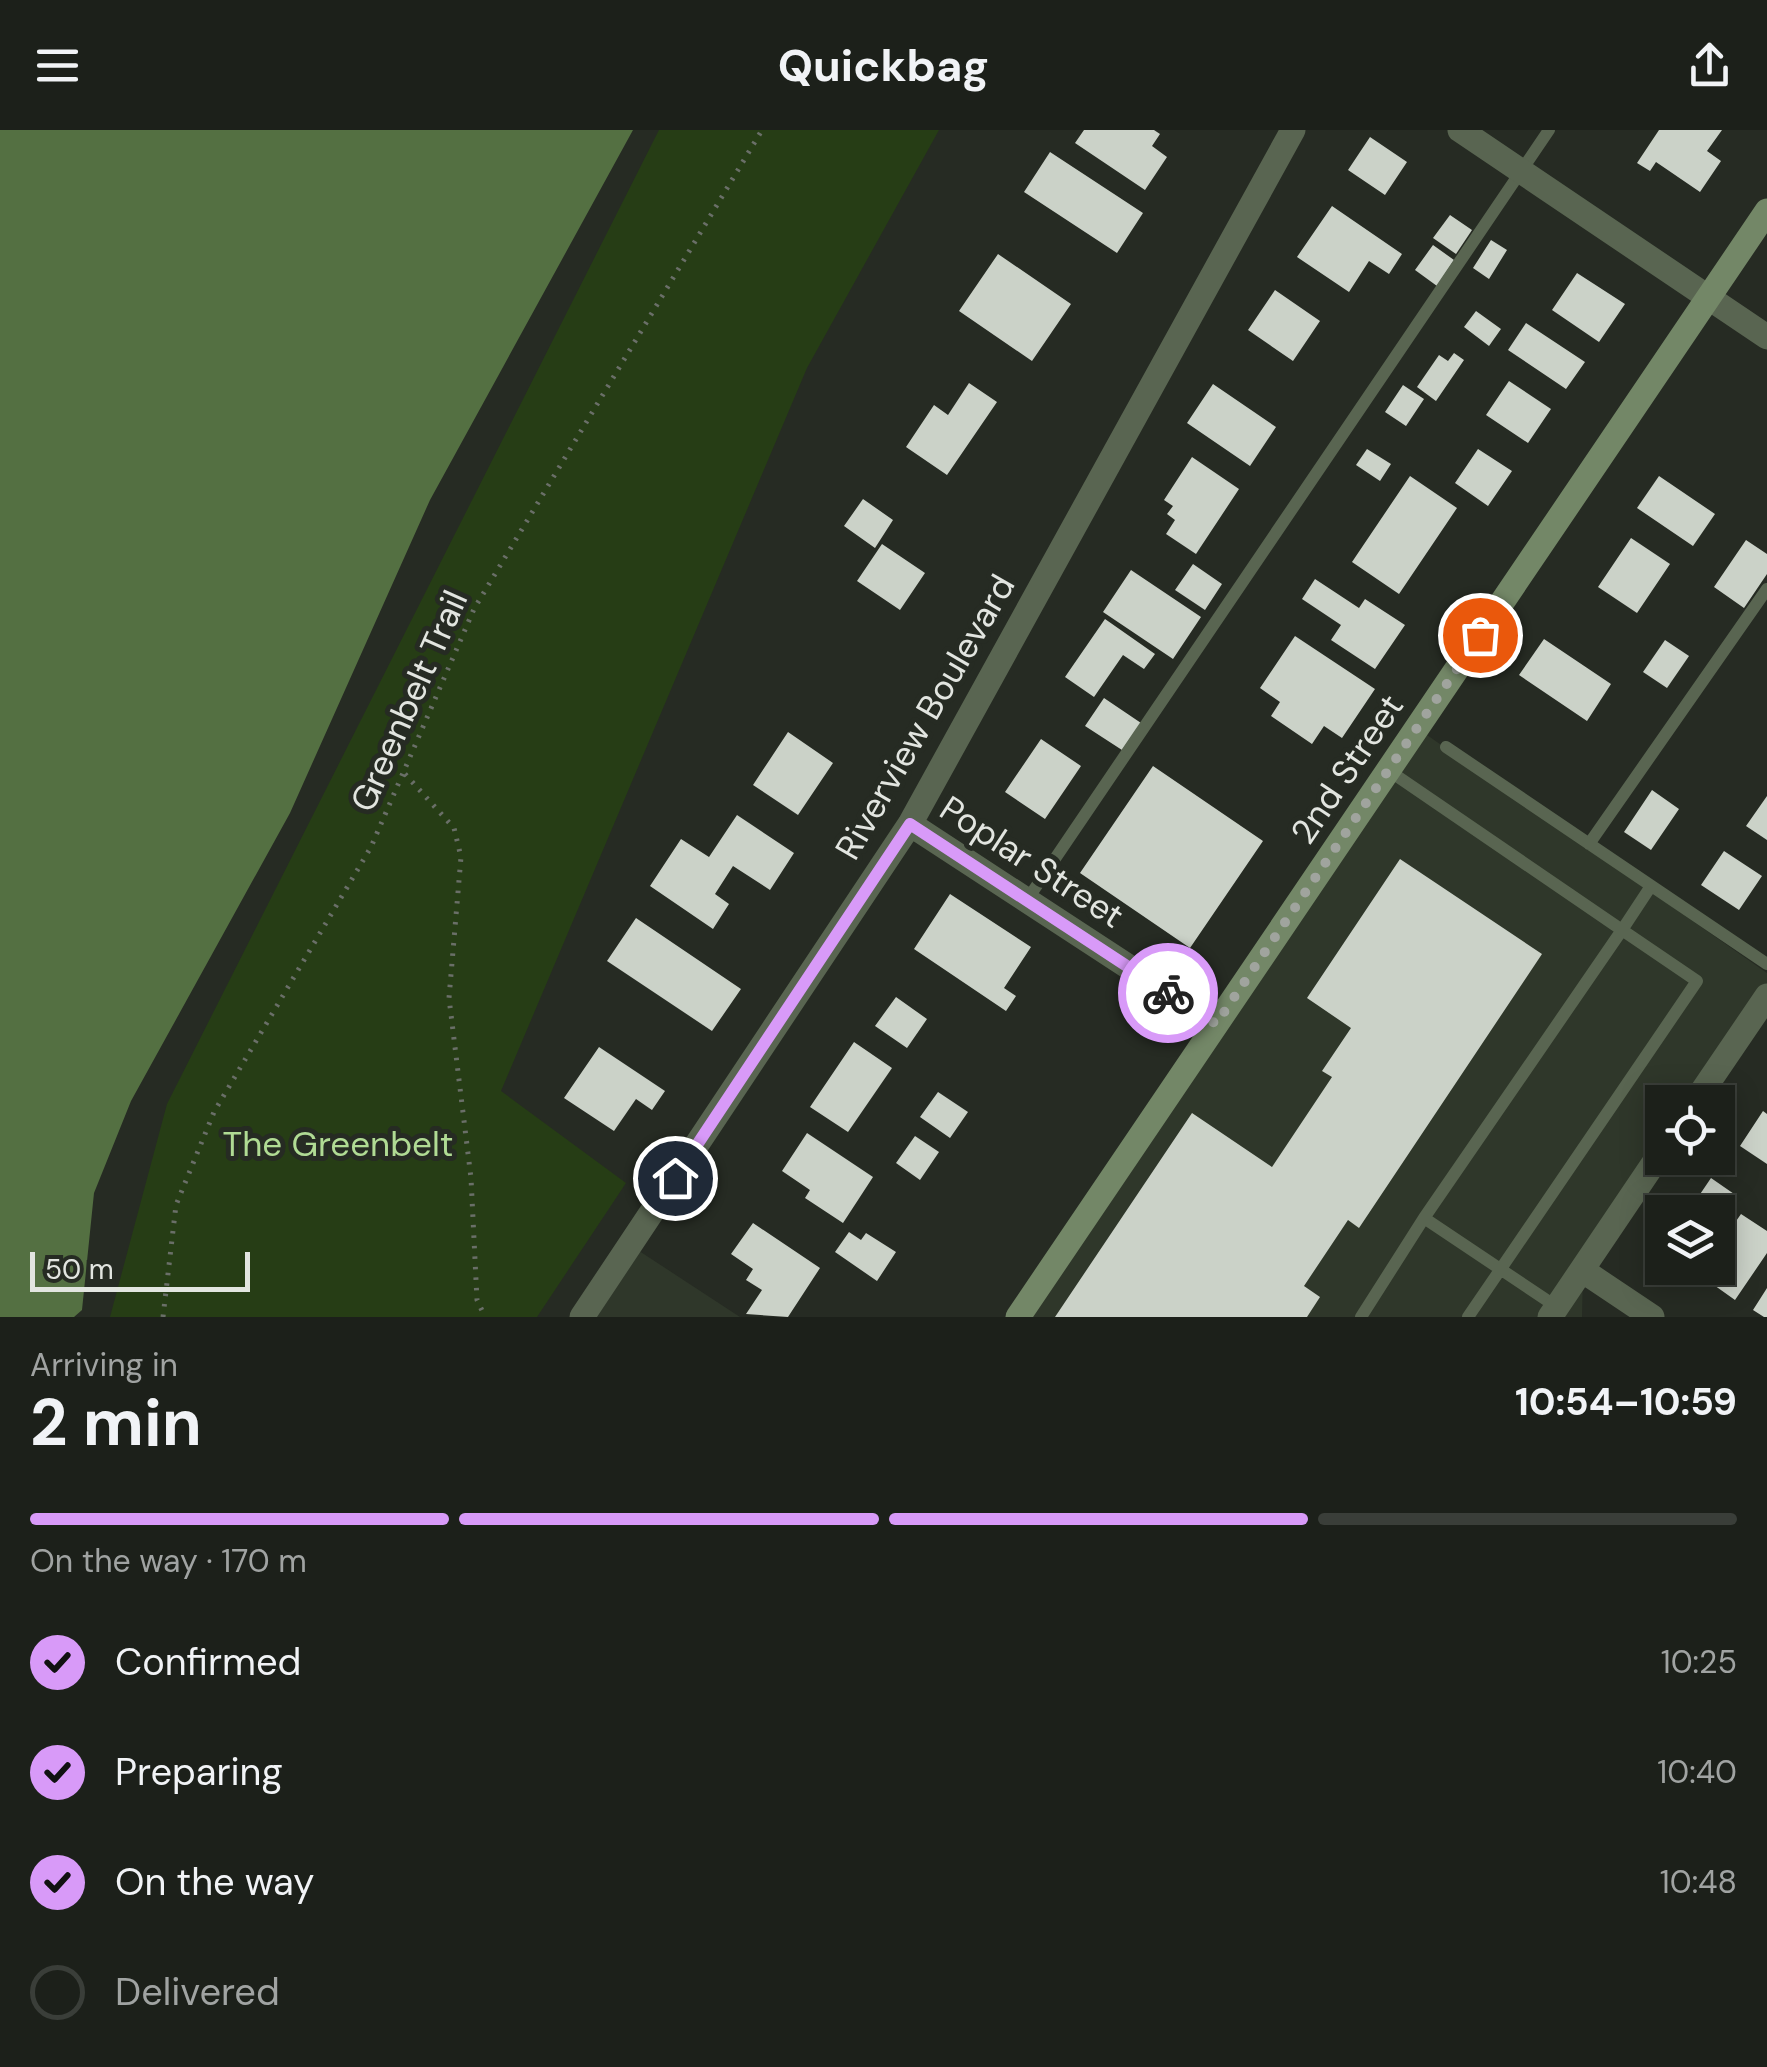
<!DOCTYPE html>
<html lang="en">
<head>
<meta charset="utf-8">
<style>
  body { margin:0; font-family:"DM Sans",sans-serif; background:#292d27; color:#f1f3f6; height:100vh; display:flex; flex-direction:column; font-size:38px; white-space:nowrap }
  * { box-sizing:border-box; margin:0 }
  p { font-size:32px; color:#a0a3a2 }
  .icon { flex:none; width:55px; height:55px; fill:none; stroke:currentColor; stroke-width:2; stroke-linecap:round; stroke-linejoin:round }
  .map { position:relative; height:1187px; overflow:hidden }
  .sheet { display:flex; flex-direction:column; background:#1c201a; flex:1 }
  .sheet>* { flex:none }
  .controls { position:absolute; left:1645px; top:955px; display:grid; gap:20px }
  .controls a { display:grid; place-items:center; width:90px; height:90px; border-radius:0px; background:#1c201a; box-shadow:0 5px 25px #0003,0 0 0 2px #3a3e39; font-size:50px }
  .scale { position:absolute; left:30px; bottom:25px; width:220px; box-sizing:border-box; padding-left:10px; border:5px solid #e2e5e0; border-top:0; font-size:28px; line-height:35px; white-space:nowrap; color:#e2e5e0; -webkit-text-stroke:8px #262b23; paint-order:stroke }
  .pin { position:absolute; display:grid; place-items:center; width:85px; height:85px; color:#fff; margin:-42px; border:5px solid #fff; border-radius:50%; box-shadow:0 2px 10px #0007 }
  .courier { position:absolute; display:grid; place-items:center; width:100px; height:100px; margin:-50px; border:8px solid #d89af8; border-radius:50%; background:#fff; color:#222; box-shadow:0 2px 12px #0007 }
  .head em { font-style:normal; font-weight:700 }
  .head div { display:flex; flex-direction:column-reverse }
  .head { display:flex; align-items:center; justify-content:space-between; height:170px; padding:0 30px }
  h1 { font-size:65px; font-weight:700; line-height:75px }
  .bar { display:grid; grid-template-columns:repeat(4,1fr); gap:15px 10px; align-content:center; height:120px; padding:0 30px }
  .bar i { height:12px; border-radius:8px; background:#3a3e39 }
  .bar .current { background:#d89af8 }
  .bar p { grid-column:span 4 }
  ol { padding:0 30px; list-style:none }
  li { display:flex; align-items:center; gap:30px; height:110px }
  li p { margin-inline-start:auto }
  li .icon { padding:10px; border-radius:50%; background:#d89af8; color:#111; stroke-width:4 }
  li:last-child { color:#a0a3a2 }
  li i { width:55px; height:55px; border:5px solid #3a3e39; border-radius:50% }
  header { display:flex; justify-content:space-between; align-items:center; height:130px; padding:0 30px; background:#1c201a; font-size:45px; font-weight:700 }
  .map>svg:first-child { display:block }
</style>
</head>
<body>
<header><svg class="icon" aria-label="menu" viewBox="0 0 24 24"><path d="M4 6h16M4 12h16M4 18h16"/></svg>Quickbag<svg class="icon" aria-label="share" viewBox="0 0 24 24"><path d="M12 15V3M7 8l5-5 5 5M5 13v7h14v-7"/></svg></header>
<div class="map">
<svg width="1767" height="1187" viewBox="0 0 1767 1187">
  <rect width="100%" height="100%" fill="#262b23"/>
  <path fill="#2f372a" d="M 1417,598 L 1767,843 L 1767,866 L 1695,972 L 1662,972 L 1662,1021 L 1583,1140 L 1582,1187 L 1018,1187 Z
    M 630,1115 L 740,1187 L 583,1187 Z"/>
  <path fill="#263d15" d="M 659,0 L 939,0 L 807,238 L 501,961 L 626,1053 L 537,1187 L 110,1187 L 167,974 Z"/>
  <path fill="#547042" d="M 0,0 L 633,0 L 430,370 L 290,683 L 131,971 L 94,1063 L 82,1180 L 74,1187 L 0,1187 Z"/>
  <path fill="#cbd2c8" d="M 1084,0 L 1154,0 L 1160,4 L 1152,16 L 1167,27 L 1145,60 L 1075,13 Z
    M 1659,0 L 1722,0 L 1707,21 L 1721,31 L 1700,62 L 1656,32 L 1650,41 L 1637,33 Z
    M 1370,7 L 1407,32 L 1385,65 L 1348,40 Z
    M 1050,22 L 1143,83 L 1117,123 L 1024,62 Z
    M 1332,76 L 1402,124 L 1389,144 L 1369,131 L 1349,162 L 1297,127 Z
    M 1450,85 L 1472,100 L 1456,124 L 1433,108 Z
    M 1491,110 L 1507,120 L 1489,149 L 1473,138 Z
    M 1433,115 L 1454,130 L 1437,156 L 1415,140 Z
    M 998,124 L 1071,174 L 1032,231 L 959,181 Z
    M 1577,143 L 1625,174 L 1599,212 L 1552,180 Z
    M 1275,160 L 1320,191 L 1293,231 L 1248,200 Z
    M 1476,181 L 1501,199 L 1489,216 L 1464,197 Z
    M 1526,193 L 1585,232 L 1566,259 L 1508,220 Z
    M 1454,223 L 1464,230 L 1436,271 L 1417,257 L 1439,225 L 1448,231 Z
    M 1509,251 L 1551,279 L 1528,313 L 1486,285 Z
    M 969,253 L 997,272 L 947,345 L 906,317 L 934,275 L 948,285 Z
    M 1213,254 L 1276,297 L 1250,336 L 1187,293 Z
    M 1403,255 L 1424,269 L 1406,296 L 1385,282 Z
    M 1367,319 L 1391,334 L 1380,351 L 1356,335 Z
    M 1478,319 L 1512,341 L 1488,376 L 1455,353 Z
    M 1192,327 L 1239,359 L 1196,424 L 1166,404 L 1175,390 L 1167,384 L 1173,376 L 1164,370 Z
    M 1410,346 L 1457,378 L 1399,464 L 1352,432 Z
    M 1659,346 L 1715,384 L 1693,416 L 1637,378 Z
    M 863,369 L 893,390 L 875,418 L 844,396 Z
    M 1631,408 L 1670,434 L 1637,483 L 1598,457 Z
    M 1746,410 L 1767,424 L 1767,444 L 1744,478 L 1714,457 Z
    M 882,414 L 925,443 L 900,480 L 857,451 Z
    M 1193,434 L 1222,454 L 1205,480 L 1175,460 Z
    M 1131,440 L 1201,487 L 1173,529 L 1103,482 Z
    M 1315,449 L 1359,478 L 1365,469 L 1405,495 L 1375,539 L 1331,510 L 1341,495 L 1302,469 Z
    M 1105,489 L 1155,524 L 1144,539 L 1123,525 L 1094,567 L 1065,547 Z
    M 1295,506 L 1375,559 L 1342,608 L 1324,596 L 1312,614 L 1271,586 L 1280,572 L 1260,558 Z
    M 1544,509 L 1611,554 L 1587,591 L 1519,545 Z
    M 1665,510 L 1689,526 L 1667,558 L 1643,542 Z
    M 1104,568 L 1141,593 L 1122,620 L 1085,596 Z
    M 788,602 L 833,633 L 798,685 L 753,655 Z
    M 1041,609 L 1081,636 L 1045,689 L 1005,662 Z
    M 1153,636 L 1263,711 L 1190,818 L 1080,743 Z
    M 1652,660 L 1679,679 L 1651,720 L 1624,702 Z
    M 1767,666 L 1767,710 L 1746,696 Z
    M 737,685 L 794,723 L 770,760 L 733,736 L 715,764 L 729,774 L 713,799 L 650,756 L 681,709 L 709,727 Z
    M 1724,721 L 1762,746 L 1739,780 L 1701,755 Z
    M 1400,729 L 1542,824 L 1359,1098 L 1348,1090 L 1304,1156 L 1320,1167 L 1307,1187 L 1055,1187 L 1192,983 L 1272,1037 L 1332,947 L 1322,941 L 1351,898 L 1307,868 Z
    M 950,764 L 1031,817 L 1004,858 L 1016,866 L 1006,881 L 914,819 Z
    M 636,788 L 741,859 L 712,901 L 607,831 Z
    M 896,867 L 927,889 L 907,918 L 875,896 Z
    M 854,912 L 892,938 L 848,1002 L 810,977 Z
    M 599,917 L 665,961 L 652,980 L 636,969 L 614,1001 L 564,968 Z
    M 938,962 L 968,982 L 950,1008 L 920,987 Z
    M 1763,981 L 1767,984 L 1767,1034 L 1740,1016 Z
    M 807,1003 L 873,1047 L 843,1093 L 805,1068 L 810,1060 L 782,1041 Z
    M 915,1006 L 939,1022 L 920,1050 L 896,1033 Z
    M 1711,1048 L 1737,1066 L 1718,1094 L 1718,1082 L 1688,1082 Z
    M 1741,1084 L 1767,1101 L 1767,1123 L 1735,1170 L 1704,1148 L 1711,1138 L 1718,1138 L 1718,1128 L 1730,1110 L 1725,1107 Z
    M 753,1093 L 820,1138 L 788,1187 L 746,1184 L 762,1160 L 746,1150 L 753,1139 L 731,1124 Z
    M 849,1102 L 861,1110 L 866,1103 L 896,1122 L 877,1151 L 835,1122 Z
    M 1767,1158 L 1767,1187 L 1764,1187 L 1753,1180 Z"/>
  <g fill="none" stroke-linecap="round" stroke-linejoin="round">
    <path stroke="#6a6f68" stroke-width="5" stroke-dasharray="2.5 8" stroke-linecap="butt" d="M 405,644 L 454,698 L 461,727 L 449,868 L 471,1048 L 477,1170 L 485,1187
      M 163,1187 L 176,1075 L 214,982 L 371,717 L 474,479 L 762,0"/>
    <path stroke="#596551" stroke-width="12" d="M 1446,617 L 1767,834
      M 1388,640 L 1622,800 L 1424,1088 L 1557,1177
      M 1589,714 L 1767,459
      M 1027,770 L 1549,0
      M 1361,1187 L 1424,1088
      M 1468,1187 L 1697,851 L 1622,800 L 1651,756"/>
    <path stroke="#596551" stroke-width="25" d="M 1460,0 L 1767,207
      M 910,694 L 1216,894
      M 1695,972 L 1767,866
      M 1582,1140 L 1652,1187
      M 582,1187 L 910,694 L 1293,0
      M 1550,1187 L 1662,1021"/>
    <path stroke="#738767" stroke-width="25" d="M 1018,1187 L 1767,81"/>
  </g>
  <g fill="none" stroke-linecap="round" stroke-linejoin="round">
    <path stroke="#a0a49e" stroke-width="10" stroke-dasharray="0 18" d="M 1168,863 L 1216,894 L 1480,505"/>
    <path stroke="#d89af8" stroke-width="12" d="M 675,1048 L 910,694 L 1168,863"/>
  </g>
  <g text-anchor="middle" stroke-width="10" stroke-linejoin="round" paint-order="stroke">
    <g font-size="35" fill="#e2e5e0" stroke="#262b23">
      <text transform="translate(409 571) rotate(-66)" y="12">Greenbelt Trail</text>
      <text transform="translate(925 587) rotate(-60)" y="12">Riverview Boulevard</text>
      <text transform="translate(1347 639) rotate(-56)" y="12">2nd Street</text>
      <text transform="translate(1032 732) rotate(33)" y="12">Poplar Street</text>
    </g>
    <g font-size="35" fill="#b0db94" stroke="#262b23">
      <text x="338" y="1026">The Greenbelt</text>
    </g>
  </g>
</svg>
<div class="controls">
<a><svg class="icon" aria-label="locate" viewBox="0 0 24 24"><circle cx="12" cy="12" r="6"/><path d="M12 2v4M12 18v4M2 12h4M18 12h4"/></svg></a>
<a><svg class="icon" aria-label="layers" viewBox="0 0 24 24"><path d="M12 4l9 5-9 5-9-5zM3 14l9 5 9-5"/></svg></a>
</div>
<div class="scale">50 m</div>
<div class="pin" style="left:1480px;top:505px;background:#ea580c"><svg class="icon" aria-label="bag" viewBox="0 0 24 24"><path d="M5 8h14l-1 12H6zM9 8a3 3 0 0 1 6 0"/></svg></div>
<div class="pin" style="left:675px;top:1048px;background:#1f2937"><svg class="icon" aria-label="home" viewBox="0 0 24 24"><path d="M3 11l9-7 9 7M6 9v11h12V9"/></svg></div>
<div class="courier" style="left:1168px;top:863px"><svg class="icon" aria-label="bike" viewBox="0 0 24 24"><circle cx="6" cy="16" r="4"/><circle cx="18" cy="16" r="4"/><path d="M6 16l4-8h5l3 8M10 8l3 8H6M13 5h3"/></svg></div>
</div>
<section class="sheet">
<div class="head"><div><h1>2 min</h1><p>Arriving in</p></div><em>10:54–10:59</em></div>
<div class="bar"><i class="current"></i><i class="current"></i><i class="current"></i><i></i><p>On the way · 170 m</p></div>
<ol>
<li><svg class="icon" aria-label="check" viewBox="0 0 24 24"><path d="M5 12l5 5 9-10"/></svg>Confirmed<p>10:25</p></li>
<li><svg class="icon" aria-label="check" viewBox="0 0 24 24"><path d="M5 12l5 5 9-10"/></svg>Preparing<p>10:40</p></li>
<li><svg class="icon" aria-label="check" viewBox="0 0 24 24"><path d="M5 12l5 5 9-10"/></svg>On the way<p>10:48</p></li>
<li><i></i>Delivered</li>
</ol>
</section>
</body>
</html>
